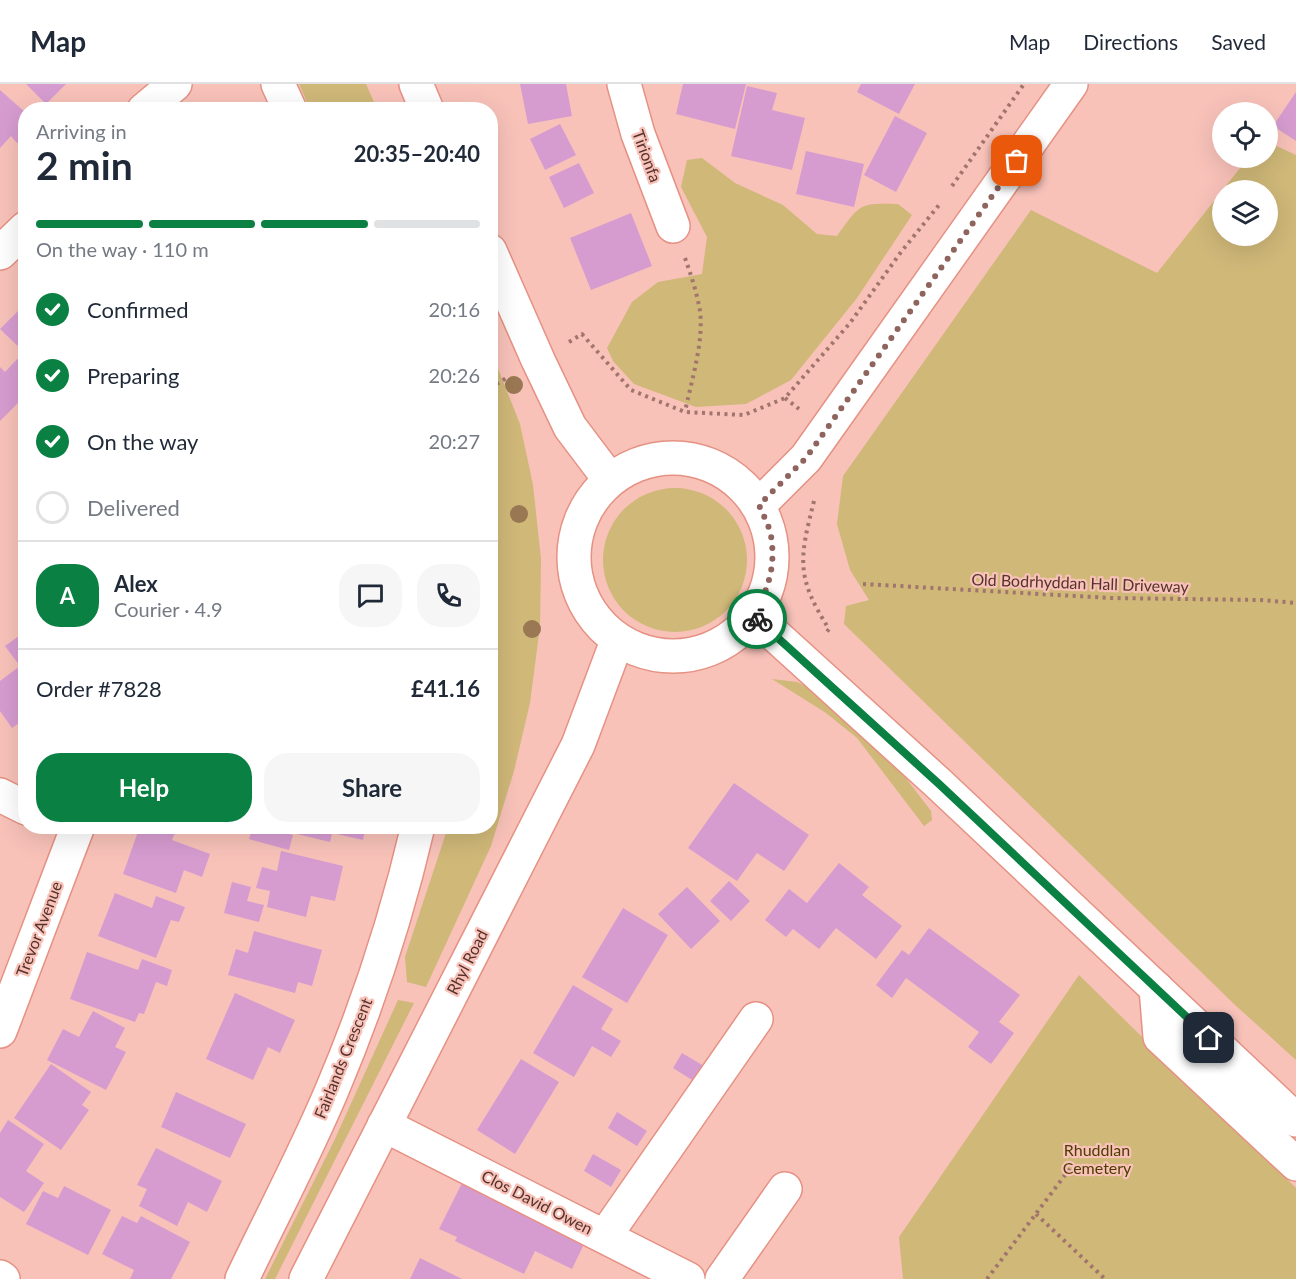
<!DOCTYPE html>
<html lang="en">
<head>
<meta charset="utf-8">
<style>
  body { margin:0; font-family:Lato,sans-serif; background:#f6f6f7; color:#1f2937; height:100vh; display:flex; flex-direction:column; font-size:22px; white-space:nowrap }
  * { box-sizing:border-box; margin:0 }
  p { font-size:20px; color:#747a83 }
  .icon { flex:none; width:33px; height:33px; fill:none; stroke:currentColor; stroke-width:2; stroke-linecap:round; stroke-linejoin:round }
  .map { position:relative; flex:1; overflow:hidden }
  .details { position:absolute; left:18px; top:18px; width:480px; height:732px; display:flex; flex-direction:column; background:#fff; border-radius:24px; box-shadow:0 6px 24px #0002 }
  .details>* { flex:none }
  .tools { position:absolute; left:1212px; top:18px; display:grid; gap:12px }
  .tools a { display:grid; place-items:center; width:66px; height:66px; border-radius:50%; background:#fff; box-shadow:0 6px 24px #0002; font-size:30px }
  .pin { position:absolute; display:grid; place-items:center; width:51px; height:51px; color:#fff; margin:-26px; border-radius:12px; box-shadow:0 3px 9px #0006 }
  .courier { position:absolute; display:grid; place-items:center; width:60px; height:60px; margin:-30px; border:4px solid #0b8043; border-radius:50%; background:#fff; color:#222; box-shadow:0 2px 8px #0007 }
  .summary em { font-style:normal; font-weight:700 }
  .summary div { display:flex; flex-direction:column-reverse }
  .summary { display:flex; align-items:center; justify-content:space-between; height:102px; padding:0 18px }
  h1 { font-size:39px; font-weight:700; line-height:45px }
  .bar { display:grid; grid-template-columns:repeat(4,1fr); gap:9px 6px; align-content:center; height:72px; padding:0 18px }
  .bar i { height:8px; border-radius:4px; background:#e0e1e3 }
  .bar .selected { background:#0b8043 }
  .bar p { grid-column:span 4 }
  .line { display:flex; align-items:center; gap:15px; padding:0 18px; border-top:2px solid #e0e1e3 }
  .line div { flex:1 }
  .round { display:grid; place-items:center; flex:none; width:63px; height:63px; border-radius:24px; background:#f6f6f7 }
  ol { padding:0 18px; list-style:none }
  li { display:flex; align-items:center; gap:18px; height:66px }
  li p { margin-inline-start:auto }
  li .icon { padding:6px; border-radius:50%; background:#0b8043; color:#fff; stroke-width:4 }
  li:last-child { color:#747a83 }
  li i { width:33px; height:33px; border:3px solid #e0e1e3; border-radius:50% }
  .primary-button { display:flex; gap:12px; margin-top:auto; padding:12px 18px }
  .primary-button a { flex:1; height:69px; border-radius:24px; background:#0b8043; color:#fff; font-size:24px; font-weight:700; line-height:69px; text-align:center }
  .primary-button a+a { background:#f6f6f7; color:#1f2937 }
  header { display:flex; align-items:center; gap:36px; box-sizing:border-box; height:84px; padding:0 30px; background:#fff; border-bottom:2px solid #e0e1e3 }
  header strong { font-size:28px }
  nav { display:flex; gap:33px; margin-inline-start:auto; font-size:21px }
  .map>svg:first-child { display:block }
</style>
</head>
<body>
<header>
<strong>Map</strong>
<nav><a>Map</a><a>Directions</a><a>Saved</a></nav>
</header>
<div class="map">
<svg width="1296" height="1195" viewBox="0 0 1296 1195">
  <rect width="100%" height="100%" fill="#f8c2b9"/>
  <path fill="#cfb878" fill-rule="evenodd" d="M 299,0 L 366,0 L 377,25 L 310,25 Z
    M 1268,58 L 1296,71 L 1296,976 L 1234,920 L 844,540 L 846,522 L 869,516 L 850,486 L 837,440 L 843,392 L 1031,126 L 1157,189 L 1248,74 L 1268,74 ZM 1222,106 L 1268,106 L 1268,152 L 1222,152 Z
    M 702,74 L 735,99 L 783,121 L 817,150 L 837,152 C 860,120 859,119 898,120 L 912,131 L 857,214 L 791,296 L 746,320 L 696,323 L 634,300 L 613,277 L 607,264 L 632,218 L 658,198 L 702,190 L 707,153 L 681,103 L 687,76 Z
    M 491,267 L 520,340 L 533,401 L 541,475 L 540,542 L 530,619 L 514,687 L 491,762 L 426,903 L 407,898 L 405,873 L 448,743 L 490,742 Z
    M603 476a72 72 0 1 1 144 0a72 72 0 1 1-144 0Z
    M 772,595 L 797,598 L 826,611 L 889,672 L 931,727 L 932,736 L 924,742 L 857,654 L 826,629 Z
    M 1079,891 L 1296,1104 L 1296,1195 L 903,1195 L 899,1153 Z
    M 398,916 L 414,919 L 275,1195 L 265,1195 L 334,1057 Z"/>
  <path fill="#d69cd0" d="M 26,0 L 66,0 L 46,20 Z
    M 520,0 L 566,0 L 572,32 L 528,40 Z
    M 683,0 L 746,0 L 735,45 L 676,30 Z
    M 861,0 L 915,0 L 899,30 L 857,8 Z
    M 747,2 L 777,9 L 772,26 L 805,34 L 792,86 L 731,72 Z
    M 0,6 L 26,29 L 26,50 L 17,59 L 11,52 L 0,64 Z
    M 1296,8 L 1296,57 L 1273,42 Z
    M 895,32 L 927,49 L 896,108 L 864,91 Z
    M 560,40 L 576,71 L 545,86 L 530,55 Z
    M 806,67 L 864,80 L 854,123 L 796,110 Z
    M 579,79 L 594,109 L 564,124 L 549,93 Z
    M 631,129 L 652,182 L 591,206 L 570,154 Z
    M 26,219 L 26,311 L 0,337 L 0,283 L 5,288 L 24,268 L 0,245 Z
    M 26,547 L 26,634 L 12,644 L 0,627 L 0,597 L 20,582 L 5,562 Z
    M 734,699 L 809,751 L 784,787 L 757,769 L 737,797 L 688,764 Z
    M 140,742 L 168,742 L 176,746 L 172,756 L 210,770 L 202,793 L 184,786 L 176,809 L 123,790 Z
    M 253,742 L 273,742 L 272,745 L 293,751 L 289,766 L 249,755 Z
    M 281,742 L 366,742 L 363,756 L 332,749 L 330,758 L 280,746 Z
    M 281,767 L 343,782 L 335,817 L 311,812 L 306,833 L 267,823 L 270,807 L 256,804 L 262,783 L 277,787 Z
    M 839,779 L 869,803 L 862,811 L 902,842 L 876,875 L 836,844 L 819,865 L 793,845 L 786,853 L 765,836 L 789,805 L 807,819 Z
    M 729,797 L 750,817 L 731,837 L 710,817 Z
    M 232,798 L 251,803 L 247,817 L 264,821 L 259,838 L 224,829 Z
    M 687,803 L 720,837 L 691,865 L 658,830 Z
    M 115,809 L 152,824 L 156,812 L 185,823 L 179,838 L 171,836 L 156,874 L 98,852 Z
    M 623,824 L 668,851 L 627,919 L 582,893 Z
    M 929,844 L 1020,911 L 999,938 L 1014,949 L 991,980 L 968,963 L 979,948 L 906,894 L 892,914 L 876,901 L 902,866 L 909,871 Z
    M 254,847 L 322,866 L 312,902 L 298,898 L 295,909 L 228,891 L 236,865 L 248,869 Z
    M 87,868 L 138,886 L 142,875 L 172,886 L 167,902 L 156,898 L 144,930 L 139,929 L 135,938 L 70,915 Z
    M 573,901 L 613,925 L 601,945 L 621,957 L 611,973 L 592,962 L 574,993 L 533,969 Z
    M 235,909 L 295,936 L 280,969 L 268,963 L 253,996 L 206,975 Z
    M 93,927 L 125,944 L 115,963 L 126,968 L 106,1006 L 47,976 L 63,945 L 79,953 Z
    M 682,969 L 709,985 L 700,1001 L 673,984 Z
    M 521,975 L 559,998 L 515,1070 L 477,1046 Z
    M 51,980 L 91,1008 L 82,1021 L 89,1026 L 61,1066 L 14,1034 Z
    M 176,1008 L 246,1040 L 230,1074 L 161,1043 Z
    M 617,1028 L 647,1047 L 637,1062 L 608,1044 Z
    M 8,1036 L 44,1060 L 26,1087 L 44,1099 L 24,1128 L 0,1113 L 0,1049 Z
    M 156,1064 L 222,1097 L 207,1128 L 188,1118 L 177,1142 L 139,1122 L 147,1105 L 137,1101 Z
    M 593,1070 L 621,1086 L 611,1103 L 584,1087 Z
    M 463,1097 L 586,1156 L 572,1185 L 535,1167 L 524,1190 L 455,1157 L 457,1153 L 439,1145 Z
    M 64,1102 L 111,1126 L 88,1171 L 26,1140 L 43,1107 L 58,1114 Z
    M 122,1132 L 137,1139 L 141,1132 L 190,1158 L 171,1195 L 130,1195 L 134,1186 L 102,1170 Z
    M 420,1174 L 462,1195 L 410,1195 Z"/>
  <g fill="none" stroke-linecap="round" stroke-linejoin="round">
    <defs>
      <path id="minor" d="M 278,0 L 290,26
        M 624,0 L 638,50 L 673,142
        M 144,26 L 175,0
        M 0,169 L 26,144
        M 0,711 L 26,724
        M 1156,904 L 1160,953 L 1296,1080
        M 0,947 L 78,742
        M 384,1041 L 688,1195
        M 605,1152 L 756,935
        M 0,1193 L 3,1195
        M 242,1195 C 272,1132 305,1070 332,1006 C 368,921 397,832 418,742
        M 306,1195 L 578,661 L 617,557
        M 722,1195 L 785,1105"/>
      <path id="major" d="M 416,0 L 427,26
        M 490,167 L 538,276 L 570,343 L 610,396
        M574 473a99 99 0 1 1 198 0a99 99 0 1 1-198 0Z
        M 759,421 L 806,374 L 1071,0
        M 754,532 L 939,700 L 1296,1036"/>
    </defs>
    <use href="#minor" stroke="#e59183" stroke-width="36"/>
    <use href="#major" stroke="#e59183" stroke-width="36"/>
    <path stroke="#a1756d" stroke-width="4" stroke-dasharray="3 4.5" stroke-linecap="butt" d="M 952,102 L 1024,0
      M 685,174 C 691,191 697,209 700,227 C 704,258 691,298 685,328
      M 569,258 L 582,250 L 631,306 L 685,328 L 744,331 L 785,314 L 850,239 L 901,168 L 939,121
      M 490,304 L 508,293
      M 785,314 L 799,325
      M 814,417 C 799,476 796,493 829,545 L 825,550
      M 863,500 L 1111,514 L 1261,516 L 1296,519
      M 1036,1130 L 1105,1195
      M 987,1195 L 1074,1079"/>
    <use href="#minor" stroke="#fff" stroke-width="33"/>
    <use href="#major" stroke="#fff" stroke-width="33"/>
  </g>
  <g fill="#9a7853">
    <circle cx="514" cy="301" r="9"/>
    <circle cx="519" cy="430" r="9"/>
    <circle cx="532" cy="545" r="9"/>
  </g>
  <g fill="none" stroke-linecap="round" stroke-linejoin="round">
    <path stroke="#8e645d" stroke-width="6" stroke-dasharray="0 10.8" d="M 757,535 L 754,532 C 768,505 776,483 771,452 C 769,441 763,431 759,421 L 806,374 L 1017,77"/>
    <path stroke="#0b8043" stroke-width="8" d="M 757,535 L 939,700 L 1209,954"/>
  </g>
  <g text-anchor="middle" stroke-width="4.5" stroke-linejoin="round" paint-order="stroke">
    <g font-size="16" fill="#55322c" stroke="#f8c2b9">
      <text transform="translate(647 72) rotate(70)" y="6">Tirionfa</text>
      <text transform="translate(1080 499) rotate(2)" y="6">Old Bodrhyddan Hall Driveway</text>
      <text transform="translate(39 845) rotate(-69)" y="6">Trevor Avenue</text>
      <text transform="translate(467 878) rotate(-63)" y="6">Rhyl Road</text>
      <text transform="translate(343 974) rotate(-68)" y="6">Fairlands Crescent</text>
      <text transform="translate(537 1118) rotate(27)" y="6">Clos David Owen</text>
    </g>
    <g font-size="16" fill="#4e3c00" stroke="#f8c2b9">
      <text x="1097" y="1072">Rhuddlan<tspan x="1097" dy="18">Cemetery</tspan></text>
    </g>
  </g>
</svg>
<div class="tools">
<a><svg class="icon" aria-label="locate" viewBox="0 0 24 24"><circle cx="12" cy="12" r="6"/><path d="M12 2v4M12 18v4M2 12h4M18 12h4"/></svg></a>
<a><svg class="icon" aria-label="layers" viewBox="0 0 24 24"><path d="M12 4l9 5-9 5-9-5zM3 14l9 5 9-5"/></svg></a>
</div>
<div class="pin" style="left:1017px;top:77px;background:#ea580c"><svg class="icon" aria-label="bag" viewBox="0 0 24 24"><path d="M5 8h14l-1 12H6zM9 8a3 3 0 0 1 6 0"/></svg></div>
<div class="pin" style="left:1209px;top:954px;background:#1f2937"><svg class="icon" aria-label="home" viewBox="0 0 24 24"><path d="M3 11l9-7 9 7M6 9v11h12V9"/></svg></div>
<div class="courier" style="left:757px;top:535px"><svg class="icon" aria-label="bike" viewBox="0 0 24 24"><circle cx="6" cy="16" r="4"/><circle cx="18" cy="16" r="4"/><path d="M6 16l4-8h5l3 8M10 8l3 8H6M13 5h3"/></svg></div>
<section class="details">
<div class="summary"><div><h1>2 min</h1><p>Arriving in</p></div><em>20:35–20:40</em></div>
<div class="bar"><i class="selected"></i><i class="selected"></i><i class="selected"></i><i></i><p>On the way · 110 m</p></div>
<ol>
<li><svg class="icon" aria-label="check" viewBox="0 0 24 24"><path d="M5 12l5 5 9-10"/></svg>Confirmed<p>20:16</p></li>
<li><svg class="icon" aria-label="check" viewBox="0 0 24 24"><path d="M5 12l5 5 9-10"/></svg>Preparing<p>20:26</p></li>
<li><svg class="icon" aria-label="check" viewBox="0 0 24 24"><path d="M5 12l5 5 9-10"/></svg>On the way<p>20:27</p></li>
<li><i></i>Delivered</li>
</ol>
<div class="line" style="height:108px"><b class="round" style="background:#0b8043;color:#fff">A</b><div><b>Alex</b><p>Courier · 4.9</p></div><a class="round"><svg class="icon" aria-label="chat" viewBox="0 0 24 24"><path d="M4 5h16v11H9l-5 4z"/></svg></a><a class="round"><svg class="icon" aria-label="phone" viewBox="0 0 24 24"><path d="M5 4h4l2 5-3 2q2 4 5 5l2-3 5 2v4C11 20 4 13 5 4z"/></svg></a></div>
<div class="line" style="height:78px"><div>Order #7828</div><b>£41.16</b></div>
<div class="primary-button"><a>Help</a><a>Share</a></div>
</section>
</div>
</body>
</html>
